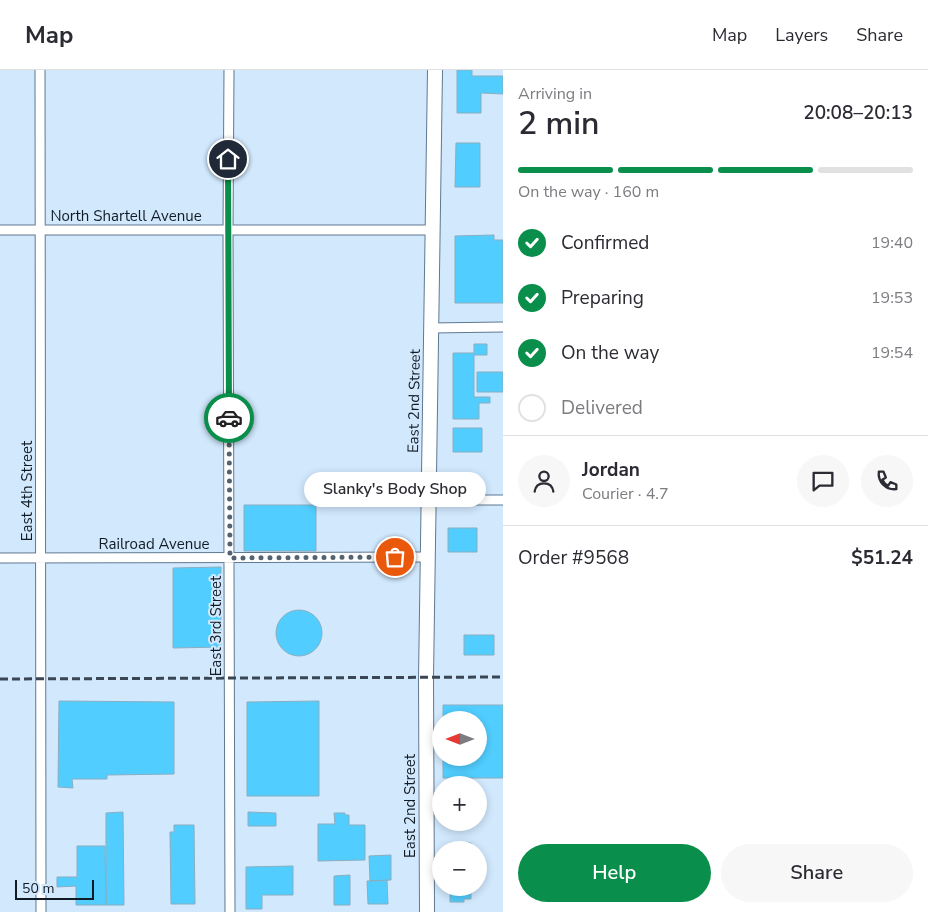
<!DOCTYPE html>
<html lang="en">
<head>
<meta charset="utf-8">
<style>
  body { margin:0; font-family:"Nunito Sans",sans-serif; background:#f7f7f7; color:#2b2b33; height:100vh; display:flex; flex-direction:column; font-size:19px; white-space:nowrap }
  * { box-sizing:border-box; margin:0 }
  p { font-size:16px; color:#7c7c81 }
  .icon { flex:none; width:28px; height:28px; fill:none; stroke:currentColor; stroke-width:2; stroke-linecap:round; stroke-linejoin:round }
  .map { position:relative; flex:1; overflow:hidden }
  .side { display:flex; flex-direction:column; background:#fff; width:425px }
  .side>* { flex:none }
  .needle { width:32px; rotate:270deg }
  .tools { position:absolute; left:432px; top:641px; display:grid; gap:10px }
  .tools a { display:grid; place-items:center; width:55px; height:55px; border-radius:50%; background:#fff; box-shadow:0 2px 8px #0003; font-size:25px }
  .scale { position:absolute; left:15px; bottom:12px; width:79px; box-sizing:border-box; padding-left:5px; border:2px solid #111b25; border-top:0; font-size:14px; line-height:18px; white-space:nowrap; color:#111b25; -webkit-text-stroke:4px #d1e8fd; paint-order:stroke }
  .pin { position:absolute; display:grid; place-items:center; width:42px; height:42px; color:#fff; margin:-21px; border:2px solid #fff; border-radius:50%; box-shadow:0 1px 5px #0007 }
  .courier { position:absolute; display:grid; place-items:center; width:50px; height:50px; margin:-25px; border:4px solid #0a8e4b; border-radius:50%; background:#fff; color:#222; box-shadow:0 1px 6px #0007 }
  .bubble { position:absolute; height:35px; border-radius:18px; background:#fff; box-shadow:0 2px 8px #0003; font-size:16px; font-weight:600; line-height:35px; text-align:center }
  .headline em { font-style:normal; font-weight:600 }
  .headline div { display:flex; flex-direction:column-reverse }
  .headline { display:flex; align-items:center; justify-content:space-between; height:85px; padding:0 15px }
  h1 { font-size:32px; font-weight:600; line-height:38px }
  .bar { display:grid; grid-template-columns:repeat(4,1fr); gap:8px 5px; align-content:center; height:60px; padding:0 15px }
  .bar i { height:6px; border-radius:4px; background:#e1e1e2 }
  .bar .selected { background:#0a8e4b }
  .bar p { grid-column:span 4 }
  .line { display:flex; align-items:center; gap:12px; padding:0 15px; border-top:1px solid #e1e1e2 }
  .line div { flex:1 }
  .round { display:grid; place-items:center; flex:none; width:52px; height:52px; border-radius:26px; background:#f7f7f7 }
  ol { padding:0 15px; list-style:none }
  li { display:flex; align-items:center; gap:15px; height:55px }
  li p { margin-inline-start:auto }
  li .icon { padding:5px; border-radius:50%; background:#0a8e4b; color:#fff; stroke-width:4 }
  li:last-child { color:#7c7c81 }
  li i { width:28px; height:28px; border:2px solid #e1e1e2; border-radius:50% }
  .primary-button { display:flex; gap:10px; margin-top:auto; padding:10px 15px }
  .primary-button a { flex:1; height:58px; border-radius:30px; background:#0a8e4b; color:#fff; font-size:20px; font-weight:600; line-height:58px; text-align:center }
  .primary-button a+a { background:#f7f7f7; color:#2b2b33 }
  header { display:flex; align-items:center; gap:30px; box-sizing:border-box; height:70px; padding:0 25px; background:#fff; border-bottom:1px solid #e1e1e2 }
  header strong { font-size:24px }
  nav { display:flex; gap:28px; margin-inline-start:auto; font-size:18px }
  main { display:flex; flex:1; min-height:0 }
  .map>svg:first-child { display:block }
</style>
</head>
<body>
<header>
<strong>Map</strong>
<nav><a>Map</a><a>Layers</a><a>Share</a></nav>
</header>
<main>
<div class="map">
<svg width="503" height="842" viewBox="0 0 503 842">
  <rect width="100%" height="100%" fill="#d1e8fd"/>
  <path fill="#51ceff" stroke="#89aec0" d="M 457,0 L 472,0 L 472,6 L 503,6 L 503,24 L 481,23 L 481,43 L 457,43 Z
    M 456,73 L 480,73 L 480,117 L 455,117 Z
    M 494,165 L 494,170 L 503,170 L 503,233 L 455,233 L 455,166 Z
    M 474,274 L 487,274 L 487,285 L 474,285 L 474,327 L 490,327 L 490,333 L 479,333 L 479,349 L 453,349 L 453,283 L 474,283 Z
    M 477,302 L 503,302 L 503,322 L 477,322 Z
    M 453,358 L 482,358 L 482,382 L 453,382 Z
    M 244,435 L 316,435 L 316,481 L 244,481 Z
    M 448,458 L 477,458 L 477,482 L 448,482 Z
    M 221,497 L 221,577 L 173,578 L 173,498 Z
    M276 563a23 23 0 1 1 46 0a23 23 0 1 1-46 0Z
    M 464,565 L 494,565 L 494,585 L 464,585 Z
    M 59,631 L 174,632 L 174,704 L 107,705 L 107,709 L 72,709 L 73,718 L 58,717 Z
    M 319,631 L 319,726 L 247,726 L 247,632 Z
    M 443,635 L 503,635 L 503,708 L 443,708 L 443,688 L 479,688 L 479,650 L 443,650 Z
    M 123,742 L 124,835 L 106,835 L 106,743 Z
    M 248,742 L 276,743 L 276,756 L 248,756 Z
    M 334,743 L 345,743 L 345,745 L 349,745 L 349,755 L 365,755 L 365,790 L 318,791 L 318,754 L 335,754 Z
    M 174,755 L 194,755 L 195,834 L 171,834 L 170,762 L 174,762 Z
    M 450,773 L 471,773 L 471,780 L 447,780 L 447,777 L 450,777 Z
    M 77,776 L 105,776 L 106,835 L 76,835 L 76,816 L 57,817 L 57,807 L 77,807 Z
    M 391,785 L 391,810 L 370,811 L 369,786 Z
    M 293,796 L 293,825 L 262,825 L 262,839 L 246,839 L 246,797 Z
    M 350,805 L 350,835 L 334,835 L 334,806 Z
    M 387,810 L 388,834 L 368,834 L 367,811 Z
    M 450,818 L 471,818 L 471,829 L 464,829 L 464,832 L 450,832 Z"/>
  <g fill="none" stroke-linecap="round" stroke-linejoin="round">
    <defs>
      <path id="street" d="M 40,0 L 41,842
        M 229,0 L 228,160 L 230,842
        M 0,160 L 433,160
        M 431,258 L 503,257
        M 430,430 L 503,430
        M 0,488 L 428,487"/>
      <path id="primary" d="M 427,842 L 426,608 L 435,0"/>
    </defs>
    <use href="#street" stroke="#5f7991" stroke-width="11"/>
    <use href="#primary" stroke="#5f7991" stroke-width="16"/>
    <use href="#street" stroke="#fff" stroke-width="9"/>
    <use href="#primary" stroke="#fff" stroke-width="14"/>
    <path stroke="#3a4653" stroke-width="3" stroke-dasharray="8 4" stroke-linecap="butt" d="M 0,609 L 503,607"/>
  </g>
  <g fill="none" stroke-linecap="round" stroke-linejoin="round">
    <path stroke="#546371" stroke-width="5" stroke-dasharray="0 9" d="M 229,348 L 230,488 L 395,487"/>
    <path stroke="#0a8e4b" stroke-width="6" d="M 228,89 L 229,348"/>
  </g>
  <g text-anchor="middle" stroke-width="4" stroke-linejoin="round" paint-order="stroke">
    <g font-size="15" fill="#111b25" stroke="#d1e8fd">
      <text x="126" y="151">North Shartell Avenue</text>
      <text transform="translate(414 331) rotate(-89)" y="5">East 2nd Street</text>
      <text transform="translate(27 421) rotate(-90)" y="5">East 4th Street</text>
      <text x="154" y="479">Railroad Avenue</text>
      <text transform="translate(216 556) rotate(-90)" y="5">East 3rd Street</text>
      <text transform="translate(410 736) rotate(-90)" y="5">East 2nd Street</text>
    </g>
  </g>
</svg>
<div class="tools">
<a><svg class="needle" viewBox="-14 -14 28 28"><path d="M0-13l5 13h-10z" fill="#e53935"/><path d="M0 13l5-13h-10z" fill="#7c7c81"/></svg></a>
<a>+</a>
<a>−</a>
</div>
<div class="scale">50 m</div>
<div class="pin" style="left:395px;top:487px;background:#ea580c"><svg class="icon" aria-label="bag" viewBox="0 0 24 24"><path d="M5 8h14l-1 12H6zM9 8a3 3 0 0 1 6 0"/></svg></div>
<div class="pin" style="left:228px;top:89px;background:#1f2937"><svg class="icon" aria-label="home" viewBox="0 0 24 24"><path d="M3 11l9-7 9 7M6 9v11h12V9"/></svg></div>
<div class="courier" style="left:229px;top:348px"><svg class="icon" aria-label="car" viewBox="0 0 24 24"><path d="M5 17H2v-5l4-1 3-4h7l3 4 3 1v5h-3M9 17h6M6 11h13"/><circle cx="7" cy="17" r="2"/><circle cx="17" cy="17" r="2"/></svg></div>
<div class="bubble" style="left:304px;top:402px;width:182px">Slanky's Body Shop</div>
</div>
<section class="side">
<div class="headline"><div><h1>2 min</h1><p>Arriving in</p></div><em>20:08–20:13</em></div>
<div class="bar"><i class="selected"></i><i class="selected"></i><i class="selected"></i><i></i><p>On the way · 160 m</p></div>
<ol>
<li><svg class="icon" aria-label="check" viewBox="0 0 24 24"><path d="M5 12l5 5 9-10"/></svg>Confirmed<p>19:40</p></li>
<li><svg class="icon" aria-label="check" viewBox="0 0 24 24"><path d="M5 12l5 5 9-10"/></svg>Preparing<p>19:53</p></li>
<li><svg class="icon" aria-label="check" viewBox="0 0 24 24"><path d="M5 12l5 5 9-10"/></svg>On the way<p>19:54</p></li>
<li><i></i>Delivered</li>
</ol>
<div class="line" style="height:90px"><a class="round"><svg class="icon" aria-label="person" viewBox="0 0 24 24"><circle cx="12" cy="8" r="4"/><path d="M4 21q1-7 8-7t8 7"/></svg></a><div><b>Jordan</b><p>Courier · 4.7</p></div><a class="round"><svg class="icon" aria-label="chat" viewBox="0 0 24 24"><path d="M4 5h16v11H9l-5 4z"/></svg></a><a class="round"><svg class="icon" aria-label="phone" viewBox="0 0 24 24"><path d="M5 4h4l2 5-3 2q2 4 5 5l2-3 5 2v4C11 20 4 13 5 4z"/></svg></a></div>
<div class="line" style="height:65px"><div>Order #9568</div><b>$51.24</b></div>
<div class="primary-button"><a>Help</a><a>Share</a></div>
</section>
</main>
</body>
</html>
